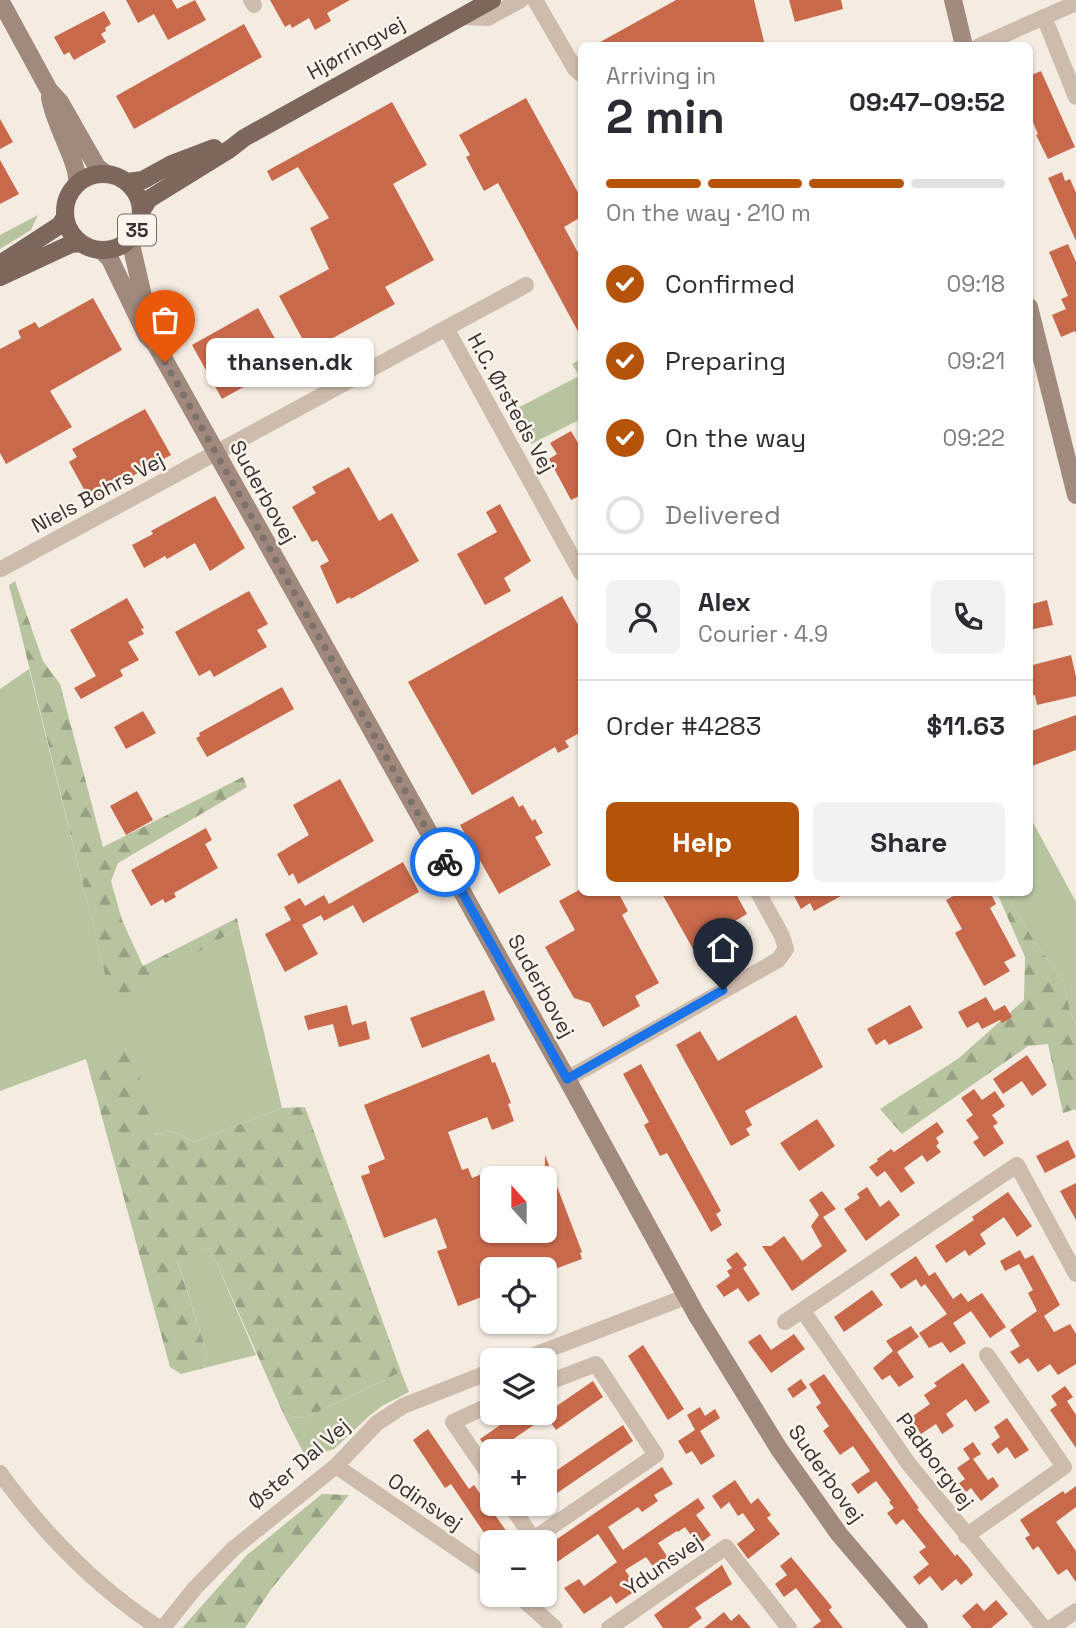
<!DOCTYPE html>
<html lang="en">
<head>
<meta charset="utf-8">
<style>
  body { margin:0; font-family:"Space Grotesk",sans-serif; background:#f2f2f3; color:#2b2b33; height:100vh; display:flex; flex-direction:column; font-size:26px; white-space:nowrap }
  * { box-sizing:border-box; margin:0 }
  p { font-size:23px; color:#7c7c81 }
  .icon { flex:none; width:38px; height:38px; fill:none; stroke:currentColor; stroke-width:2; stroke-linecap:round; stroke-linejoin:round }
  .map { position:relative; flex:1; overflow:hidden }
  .drawer { position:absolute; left:578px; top:42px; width:455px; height:854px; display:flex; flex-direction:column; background:#fff; border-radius:10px; box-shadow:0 2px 5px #0004 }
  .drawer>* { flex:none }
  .needle { width:46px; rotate:339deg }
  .fabs { position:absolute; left:480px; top:1166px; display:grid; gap:14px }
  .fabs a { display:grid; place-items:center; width:77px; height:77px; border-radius:10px; background:#fff; box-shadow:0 2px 5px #0004; font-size:35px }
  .pin { position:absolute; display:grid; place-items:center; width:60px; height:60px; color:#fff; margin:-72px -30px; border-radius:50% 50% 50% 0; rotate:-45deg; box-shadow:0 0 7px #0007 }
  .pin .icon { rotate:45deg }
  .courier { position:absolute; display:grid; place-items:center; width:70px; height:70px; margin:-35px; border:5px solid #1a73e8; border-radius:50%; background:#fff; color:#222; box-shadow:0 2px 9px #0007 }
  .bubble { position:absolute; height:49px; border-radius:10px; background:#fff; box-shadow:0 2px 5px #0004; font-size:23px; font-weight:700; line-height:49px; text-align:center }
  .head em { font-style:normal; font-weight:700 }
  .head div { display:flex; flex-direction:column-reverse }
  .head { display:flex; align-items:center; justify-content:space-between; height:119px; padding:0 28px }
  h1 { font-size:46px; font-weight:700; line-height:52px }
  .bar { display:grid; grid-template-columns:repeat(4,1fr); gap:10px 7px; align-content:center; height:84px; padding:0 28px }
  .bar i { height:9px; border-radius:5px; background:#e1e1e2 }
  .bar .on { background:#b45309 }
  .bar p { grid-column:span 4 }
  .line { display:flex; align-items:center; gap:18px; padding:0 28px; border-top:2px solid #e1e1e2 }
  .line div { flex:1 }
  .round { display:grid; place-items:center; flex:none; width:74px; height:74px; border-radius:10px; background:#f2f2f3 }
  ol { padding:0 28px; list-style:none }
  li { display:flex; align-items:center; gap:21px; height:77px }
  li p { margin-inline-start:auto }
  li .icon { padding:7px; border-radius:50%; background:#b45309; color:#fff; stroke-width:4 }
  li:last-child { color:#7c7c81 }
  li i { width:38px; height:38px; border:4px solid #e1e1e2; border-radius:50% }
  .cta { display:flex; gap:14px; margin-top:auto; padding:14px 28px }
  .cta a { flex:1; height:80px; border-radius:10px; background:#b45309; color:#fff; font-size:28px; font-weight:700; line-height:80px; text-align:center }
  .cta a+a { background:#f2f2f3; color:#2b2b33 }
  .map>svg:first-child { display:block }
</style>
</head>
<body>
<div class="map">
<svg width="1076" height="1628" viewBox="0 0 1076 1628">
  <defs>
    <pattern id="forest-firs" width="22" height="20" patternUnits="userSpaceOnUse" patternTransform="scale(1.75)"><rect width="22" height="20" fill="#b8c4a0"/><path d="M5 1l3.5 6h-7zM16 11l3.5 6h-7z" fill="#97a083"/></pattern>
  </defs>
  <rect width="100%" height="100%" fill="#f4ebe1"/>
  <path fill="#b8c4a0" d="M 38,215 L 31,230 L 0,249 L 0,235 Z
    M 581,359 L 581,419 L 531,444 L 512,411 L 579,376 L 572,364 Z
    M 29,669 L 112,1002 L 239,928 L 282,1108 L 194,1142 L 172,1131 L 153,1135 L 133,1052 L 96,1067 L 96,1095 L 86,1059 L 0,1091 L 0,689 Z
    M 1029,815 L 1076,902 L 1076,1026 L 1070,1011 L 1064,982 L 1036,944 L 1005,893 L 1029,892 Z
    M 210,1248 L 256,1355 L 204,1368 L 207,1353 L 177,1259 Z
    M 401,1372 L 409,1392 L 382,1406 L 369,1416 L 334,1449 L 324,1452 L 312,1450 L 305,1456 L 284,1415 L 305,1418 Z"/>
  <path fill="url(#forest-firs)" d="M 15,581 L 43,661 L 60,684 L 103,847 L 243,777 L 247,787 L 118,863 L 111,881 L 122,920 L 143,966 L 237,918 L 239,928 L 112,1003 L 9,585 Z
    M 997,893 L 1005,893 L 1036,944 L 1064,982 L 1070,1011 L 1076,1026 L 1076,1109 L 1063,1113 L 1048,1044 L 1028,1046 L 902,1134 L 880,1109 L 959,1058 L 1024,1000 L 1025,957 Z
    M 120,1049 L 133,1051 L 154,1135 L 172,1131 L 194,1142 L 282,1108 L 305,1107 L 401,1372 L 305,1418 L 284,1415 L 210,1248 L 177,1260 L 207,1353 L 204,1368 L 181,1374 L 170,1367 L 96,1095 L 96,1067 L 103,1052 Z
    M 322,1494 L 349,1495 L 272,1588 L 245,1628 L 182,1628 L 247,1555 Z"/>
  <path fill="#c8694b" d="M 126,0 L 172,0 L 177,9 L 195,0 L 206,20 L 168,40 L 154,14 L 138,23 Z
    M 270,0 L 350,0 L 327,13 L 331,21 L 315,30 L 309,18 L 292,28 L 290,24 L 285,27 Z
    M 676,0 L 754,0 L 765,46 L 593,46 Z
    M 789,0 L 841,0 L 843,9 L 795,22 Z
    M 104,11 L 111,24 L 105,28 L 106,31 L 101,34 L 106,42 L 74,60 L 69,52 L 64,55 L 54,37 Z
    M 244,24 L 262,57 L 134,129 L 116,96 Z
    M 1041,71 L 1075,147 L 1048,159 L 1036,135 L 1038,134 L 1029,113 L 1029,76 Z
    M 526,98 L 581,198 L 581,217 L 564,227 L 581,258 L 581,337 L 498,183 L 484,191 L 466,157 L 470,155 L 459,135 Z
    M 392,102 L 427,165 L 393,184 L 434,260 L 385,287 L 395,304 L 309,351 L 279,296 L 329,269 L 310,228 L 329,218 L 298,167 L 272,181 L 267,171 Z
    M 0,119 L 13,142 L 0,149 Z
    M 0,160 L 19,194 L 0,204 Z
    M 1062,172 L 1065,181 L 1070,179 L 1076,193 L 1076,241 L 1048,178 Z
    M 1068,244 L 1076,262 L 1076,334 L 1075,331 L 1061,337 L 1052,315 L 1066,309 L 1061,299 L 1068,296 L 1049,252 Z
    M 93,298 L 122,350 L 50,391 L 72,427 L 6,464 L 0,453 L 0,349 L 21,338 L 18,331 L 35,322 L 39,328 Z
    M 258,308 L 288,362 L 222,399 L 192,345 Z
    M 145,409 L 171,455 L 109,489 L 111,492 L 98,500 L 96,497 L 93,498 L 88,490 L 85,491 L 69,462 L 77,457 L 72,449 Z
    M 571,431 L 581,448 L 581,495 L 571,500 L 549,459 L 557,454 L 550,443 Z
    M 349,467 L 379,521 L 392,513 L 419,561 L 351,599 L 350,597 L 337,604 L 320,566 L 329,561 L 317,540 L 312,542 L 292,507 L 316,493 L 312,487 Z
    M 215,496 L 245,548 L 210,571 L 195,543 L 167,559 L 165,556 L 144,568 L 132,545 L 153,534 L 151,531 Z
    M 500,504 L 531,561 L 504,578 L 511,591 L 485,605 L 457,554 L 497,532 L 486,512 Z
    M 249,591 L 268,624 L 257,630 L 267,647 L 214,677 L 210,670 L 199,676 L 175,632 Z
    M 562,596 L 581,630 L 581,732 L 565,741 L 569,747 L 558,753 L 555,747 L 472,795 L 408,682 Z
    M 127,598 L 144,628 L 141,629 L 144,634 L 128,642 L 139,660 L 120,670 L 123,676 L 81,699 L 74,688 L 96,676 L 70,630 Z
    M 1047,600 L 1053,625 L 1029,630 L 1029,605 Z
    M 1071,655 L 1076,677 L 1076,696 L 1037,705 L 1035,695 L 1029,696 L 1029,666 Z
    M 282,687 L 294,709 L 207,757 L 196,738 L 200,736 L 199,733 Z
    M 143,711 L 156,733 L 126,749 L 114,727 Z
    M 1076,715 L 1076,750 L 1029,767 L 1029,732 Z
    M 340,779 L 374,841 L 298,884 L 293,873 L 289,876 L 277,854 L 309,835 L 293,805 Z
    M 137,791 L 153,820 L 126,835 L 110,806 Z
    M 513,796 L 519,807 L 523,805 L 532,821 L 535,819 L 543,833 L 535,837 L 551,865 L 499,894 L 460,825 Z
    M 206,828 L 212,840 L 205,844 L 218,868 L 174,893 L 176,897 L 165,903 L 163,899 L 151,906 L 131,870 Z
    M 403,862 L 419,892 L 363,923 L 353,905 L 324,921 L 321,915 L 302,925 L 318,954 L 285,972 L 265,934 L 291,920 L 284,907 L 300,898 L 305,906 L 324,895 L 329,904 Z
    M 581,889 L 581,892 L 618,892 L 628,911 L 622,915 L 659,983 L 635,996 L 640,1006 L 603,1027 L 590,1003 L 574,998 L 545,947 L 575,930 L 559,901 Z
    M 661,892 L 735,892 L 747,914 L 735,921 L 741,932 L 708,950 L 704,942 L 693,949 Z
    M 792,892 L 848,892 L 814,911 L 810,903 L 801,909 Z
    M 961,892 L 990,892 L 996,904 L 990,908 L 1016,956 L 1004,962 L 1010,971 L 984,986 L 955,933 L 962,929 L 946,900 Z
    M 484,990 L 495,1020 L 422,1048 L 410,1018 Z
    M 986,997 L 994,1011 L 1005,1005 L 1012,1017 L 1002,1023 L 1000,1020 L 982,1029 L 978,1022 L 967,1028 L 958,1012 Z
    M 347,1005 L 352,1025 L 366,1021 L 370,1039 L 339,1047 L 333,1024 L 308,1030 L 304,1016 Z
    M 910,1005 L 923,1028 L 889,1045 L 885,1039 L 876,1045 L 867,1029 Z
    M 796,1015 L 823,1067 L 745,1111 L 752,1125 L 746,1129 L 750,1135 L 731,1146 L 676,1045 L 700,1031 L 718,1061 Z
    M 489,1054 L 492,1063 L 495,1062 L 511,1103 L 508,1104 L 514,1121 L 492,1130 L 487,1117 L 448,1132 L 462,1170 L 468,1168 L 472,1178 L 502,1166 L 507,1178 L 492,1178 L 492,1230 L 544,1230 L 545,1155 L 582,1252 L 580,1253 L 582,1259 L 544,1273 L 544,1269 L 492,1269 L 492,1293 L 458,1306 L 437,1251 L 447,1248 L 436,1218 L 384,1238 L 361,1176 L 370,1173 L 368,1166 L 385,1159 L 364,1105 Z
    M 1027,1055 L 1047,1085 L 1032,1096 L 1022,1081 L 1003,1094 L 993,1079 Z
    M 641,1064 L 721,1211 L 716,1214 L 722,1225 L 711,1232 L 667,1153 L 660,1156 L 644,1125 L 649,1122 L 623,1074 Z
    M 974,1089 L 982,1100 L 995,1091 L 1005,1106 L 992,1115 L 998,1123 L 993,1126 L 1004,1143 L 984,1157 L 973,1142 L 979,1138 L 966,1120 L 973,1115 L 961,1098 Z
    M 817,1119 L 835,1146 L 799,1171 L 780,1143 Z
    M 937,1122 L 944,1132 L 936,1138 L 939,1143 L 936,1146 L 941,1152 L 927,1162 L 922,1155 L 904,1168 L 915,1183 L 901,1193 L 885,1171 L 877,1177 L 869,1167 L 878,1161 L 877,1159 L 891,1149 L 894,1152 Z
    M 1068,1140 L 1076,1157 L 1045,1173 L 1036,1156 Z
    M 1076,1183 L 1076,1220 L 1060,1191 Z
    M 867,1187 L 880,1207 L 889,1200 L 900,1215 L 866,1241 L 844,1209 L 860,1198 L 857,1194 Z
    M 822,1191 L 836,1209 L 823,1217 L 847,1251 L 792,1291 L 762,1246 L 771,1246 L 784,1236 L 802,1261 L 822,1246 L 811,1226 L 819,1215 L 809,1200 Z
    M 1008,1192 L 1032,1226 L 1017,1237 L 1004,1217 L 980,1234 L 986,1244 L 969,1256 L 965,1250 L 946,1263 L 935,1246 L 974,1220 L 972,1217 Z
    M 1020,1250 L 1025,1259 L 1033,1255 L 1060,1305 L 1044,1316 L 1054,1332 L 1070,1324 L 1076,1334 L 1076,1364 L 1058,1375 L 1050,1364 L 1038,1372 L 1028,1358 L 1019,1364 L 1010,1352 L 1020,1346 L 1010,1330 L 1037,1311 L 1028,1293 L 1033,1290 L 1019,1264 L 1005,1271 L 1000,1261 Z
    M 737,1252 L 747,1265 L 743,1268 L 760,1294 L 748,1302 L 738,1288 L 724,1297 L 716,1286 L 730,1276 L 727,1271 L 732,1268 L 726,1260 Z
    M 916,1256 L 929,1276 L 935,1272 L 953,1299 L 961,1293 L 968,1302 L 982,1293 L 1006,1327 L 990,1338 L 971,1311 L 953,1323 L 966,1343 L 950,1353 L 942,1342 L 929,1348 L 919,1333 L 947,1314 L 925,1284 L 921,1287 L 916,1279 L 901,1289 L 890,1274 Z
    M 872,1290 L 883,1305 L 844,1332 L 834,1317 Z
    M 911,1326 L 919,1337 L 897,1352 L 914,1377 L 899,1387 L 890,1375 L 882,1380 L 873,1368 L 893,1351 L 886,1341 Z
    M 760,1334 L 771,1350 L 794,1334 L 805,1349 L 771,1373 L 748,1342 Z
    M 643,1345 L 684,1409 L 668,1420 L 628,1356 Z
    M 963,1363 L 990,1402 L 975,1412 L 966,1399 L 946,1414 L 954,1426 L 942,1434 L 936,1424 L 921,1434 L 910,1418 L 930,1404 L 924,1395 L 937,1386 L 934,1383 Z
    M 824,1374 L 919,1508 L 917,1509 L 955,1556 L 957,1554 L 969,1568 L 973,1575 L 961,1585 L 956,1579 L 942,1591 L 930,1576 L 919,1585 L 913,1577 L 929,1564 L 919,1552 L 926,1547 L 903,1519 L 896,1525 L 887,1513 L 894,1508 L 889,1502 L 891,1501 L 876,1481 L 858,1494 L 851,1484 L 870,1471 L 853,1446 L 840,1455 L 823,1431 L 829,1426 L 816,1407 L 821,1403 L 809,1384 Z
    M 801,1379 L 807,1388 L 793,1398 L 787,1389 Z
    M 593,1381 L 603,1397 L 556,1430 L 545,1414 Z
    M 1065,1386 L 1073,1397 L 1067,1401 L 1076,1415 L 1076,1448 L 1050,1410 L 1057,1405 L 1051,1396 Z
    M 700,1407 L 705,1416 L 715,1409 L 720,1418 L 700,1431 L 715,1456 L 701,1465 L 692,1451 L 686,1454 L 678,1441 L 695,1430 L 687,1415 Z
    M 519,1412 L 531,1412 L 538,1422 L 496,1451 L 492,1451 L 491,1455 L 480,1439 Z
    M 1007,1418 L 1029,1450 L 1015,1459 L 1007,1447 L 998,1454 L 991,1444 L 1000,1437 L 994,1427 Z
    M 623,1425 L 633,1441 L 544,1502 L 544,1479 Z
    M 428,1429 L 469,1489 L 474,1485 L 507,1532 L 491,1543 L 451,1484 L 445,1488 L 413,1440 Z
    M 973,1442 L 981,1454 L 973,1459 L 988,1480 L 993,1477 L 999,1486 L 981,1501 L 971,1488 L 966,1492 L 959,1483 L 965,1479 L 957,1468 L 970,1459 L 963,1449 Z
    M 662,1467 L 673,1484 L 654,1495 L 658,1501 L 642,1512 L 638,1507 L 608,1527 L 623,1550 L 698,1498 L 705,1508 L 696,1515 L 711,1535 L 698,1545 L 685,1527 L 678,1532 L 677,1531 L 658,1543 L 669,1559 L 655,1569 L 646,1557 L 625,1570 L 638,1589 L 616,1604 L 611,1596 L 584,1614 L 564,1588 L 579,1579 L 584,1586 L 617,1562 L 598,1534 L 544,1571 L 544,1548 Z
    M 735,1480 L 751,1504 L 758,1498 L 771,1515 L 767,1518 L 780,1534 L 748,1559 L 737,1544 L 755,1530 L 743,1513 L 738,1516 L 729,1502 L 721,1509 L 712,1496 Z
    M 1076,1486 L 1076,1507 L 1056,1522 L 1076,1551 L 1076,1582 L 1067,1569 L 1058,1575 L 1038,1546 L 1033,1550 L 1025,1538 L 1030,1535 L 1020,1520 L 1063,1491 L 1065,1494 Z
    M 791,1557 L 832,1607 L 829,1610 L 843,1628 L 812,1628 L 821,1621 L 796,1588 L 784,1597 L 775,1584 L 787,1575 L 780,1566 Z
    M 722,1565 L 732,1584 L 695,1608 L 702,1618 L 688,1628 L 663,1628 L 654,1615 Z
    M 996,1600 L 1008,1614 L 991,1628 L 972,1628 L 962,1616 L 977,1603 L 984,1611 Z
    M 724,1612 L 731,1621 L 739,1614 L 751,1628 L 704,1628 Z"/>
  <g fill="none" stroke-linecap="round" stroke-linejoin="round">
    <path stroke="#cdbbac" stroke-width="16" d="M 251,0 L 254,5
      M 535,0 L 575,69 L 581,74
      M 462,17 L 488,18 L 521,0
      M 1044,17 L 1076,97
      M 979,46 L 1076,3
      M 446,328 L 581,573
      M 1,569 L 526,285
      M 567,1079 L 778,960 L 786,949 L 782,936 L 758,892
      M 803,1311 L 908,1463 L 1044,1628
      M 785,1322 L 1017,1165 L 1076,1274
      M 521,1360 L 688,1296
      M 492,1404 L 453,1422 L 492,1479
      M 336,1466 L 492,1573
      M 0,1473 C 44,1534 96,1587 159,1628
      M 509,1503 L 532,1537
      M 966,1536 L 1064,1467 L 987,1355
      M 529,1542 L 656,1455 L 596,1364 L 544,1384
      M 517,1594 L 555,1628
      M 163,1628 L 195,1588 L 233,1549 L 336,1466 L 377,1423 L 403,1406 L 492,1371
      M 609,1628 L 726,1547 L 789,1628
      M 1051,1628 L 1076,1611"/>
    <path stroke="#a18a7d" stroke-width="18" d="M 0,0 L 49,90 L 60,102 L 97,167 L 105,173
      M 953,0 L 964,46
      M 50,97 C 53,123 80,164 77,184
      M 130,240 L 143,296 L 154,328
      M 101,250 L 110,259 L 147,336 L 156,345 L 567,1079 L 696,1314 L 779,1449 L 839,1534 L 919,1628
      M 1029,307 L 1076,495"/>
    <path stroke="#7d675c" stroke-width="18" d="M65 212a38 38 0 1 1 76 0a38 38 0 1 1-76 0Z
      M 127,182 L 143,180 L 172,164 L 214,148
      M 142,210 L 149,199 L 230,149 L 244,138 L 492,0
      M 0,264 L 60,225 L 65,217
      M 0,277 L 71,244 L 80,243"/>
  </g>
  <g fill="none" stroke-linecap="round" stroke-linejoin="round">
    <path stroke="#7c716b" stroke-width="7" stroke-dasharray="0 12.6" d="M 165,362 L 445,862"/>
    <path stroke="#1a73e8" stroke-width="9" d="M 445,862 L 567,1079 L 723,990"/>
  </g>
  <g text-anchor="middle" stroke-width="5" stroke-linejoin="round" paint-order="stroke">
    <rect fill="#fbf5ee" stroke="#756b66" stroke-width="2" x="118" y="214.5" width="38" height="31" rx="5"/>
    <g font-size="19" font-weight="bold" fill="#3b302b">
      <text x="137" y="237">35</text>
    </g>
    <g font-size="21" fill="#3b302b" stroke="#fbf5ee">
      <text transform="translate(356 48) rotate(-29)" y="7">Hjørringvej</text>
      <text transform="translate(511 403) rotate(61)" y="7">H.C. Ørsteds Vej</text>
      <text transform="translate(263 492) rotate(61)" y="7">Suderbovej</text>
      <text transform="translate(98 493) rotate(-28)" y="7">Niels Bohrs Vej</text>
      <text transform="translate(541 986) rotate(61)" y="7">Suderbovej</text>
      <text transform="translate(935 1461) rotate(53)" y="7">Padborgvej</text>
      <text transform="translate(299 1464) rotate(-41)" y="7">Øster Dal Vej</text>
      <text transform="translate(826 1474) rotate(55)" y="7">Suderbovej</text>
      <text transform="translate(425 1502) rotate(34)" y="7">Odinsvej</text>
      <text transform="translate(663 1565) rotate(-35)" y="7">Ydunsvej</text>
    </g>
  </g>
</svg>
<div class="fabs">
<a><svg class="needle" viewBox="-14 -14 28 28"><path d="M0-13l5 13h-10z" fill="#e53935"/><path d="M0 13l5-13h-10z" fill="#7c7c81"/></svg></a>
<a><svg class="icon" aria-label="locate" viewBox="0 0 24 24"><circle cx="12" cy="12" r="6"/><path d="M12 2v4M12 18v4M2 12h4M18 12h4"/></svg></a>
<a><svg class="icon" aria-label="layers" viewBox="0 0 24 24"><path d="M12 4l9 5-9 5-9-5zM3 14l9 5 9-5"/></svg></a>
<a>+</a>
<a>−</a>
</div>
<div class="pin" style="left:165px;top:362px;background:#ea580c"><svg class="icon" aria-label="bag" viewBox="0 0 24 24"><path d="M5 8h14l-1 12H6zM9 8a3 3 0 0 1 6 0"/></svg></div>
<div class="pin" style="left:723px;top:990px;background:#1f2937"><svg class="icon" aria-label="home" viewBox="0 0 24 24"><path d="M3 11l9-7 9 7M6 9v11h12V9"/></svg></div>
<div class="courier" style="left:445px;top:862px"><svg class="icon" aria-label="bike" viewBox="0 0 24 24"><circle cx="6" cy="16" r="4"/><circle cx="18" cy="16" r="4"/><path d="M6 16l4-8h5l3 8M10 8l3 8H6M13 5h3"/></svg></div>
<div class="bubble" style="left:206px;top:338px;width:168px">thansen.dk</div>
<section class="drawer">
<div class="head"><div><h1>2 min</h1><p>Arriving in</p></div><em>09:47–09:52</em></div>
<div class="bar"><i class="on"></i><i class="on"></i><i class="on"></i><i></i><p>On the way · 210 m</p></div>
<ol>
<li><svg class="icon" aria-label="check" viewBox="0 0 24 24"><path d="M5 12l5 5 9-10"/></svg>Confirmed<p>09:18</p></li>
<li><svg class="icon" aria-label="check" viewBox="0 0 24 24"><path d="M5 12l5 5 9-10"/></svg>Preparing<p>09:21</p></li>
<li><svg class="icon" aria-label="check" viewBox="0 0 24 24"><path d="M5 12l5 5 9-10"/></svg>On the way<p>09:22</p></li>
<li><i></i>Delivered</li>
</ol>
<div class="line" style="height:126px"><a class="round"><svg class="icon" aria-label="person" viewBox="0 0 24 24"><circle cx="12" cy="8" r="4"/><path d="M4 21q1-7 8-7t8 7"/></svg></a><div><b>Alex</b><p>Courier · 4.9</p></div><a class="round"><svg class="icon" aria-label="phone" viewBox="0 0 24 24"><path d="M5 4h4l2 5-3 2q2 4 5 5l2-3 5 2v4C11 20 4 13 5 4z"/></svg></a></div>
<div class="line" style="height:91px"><div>Order #4283</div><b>$11.63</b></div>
<div class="cta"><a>Help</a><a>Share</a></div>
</section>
</div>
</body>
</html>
